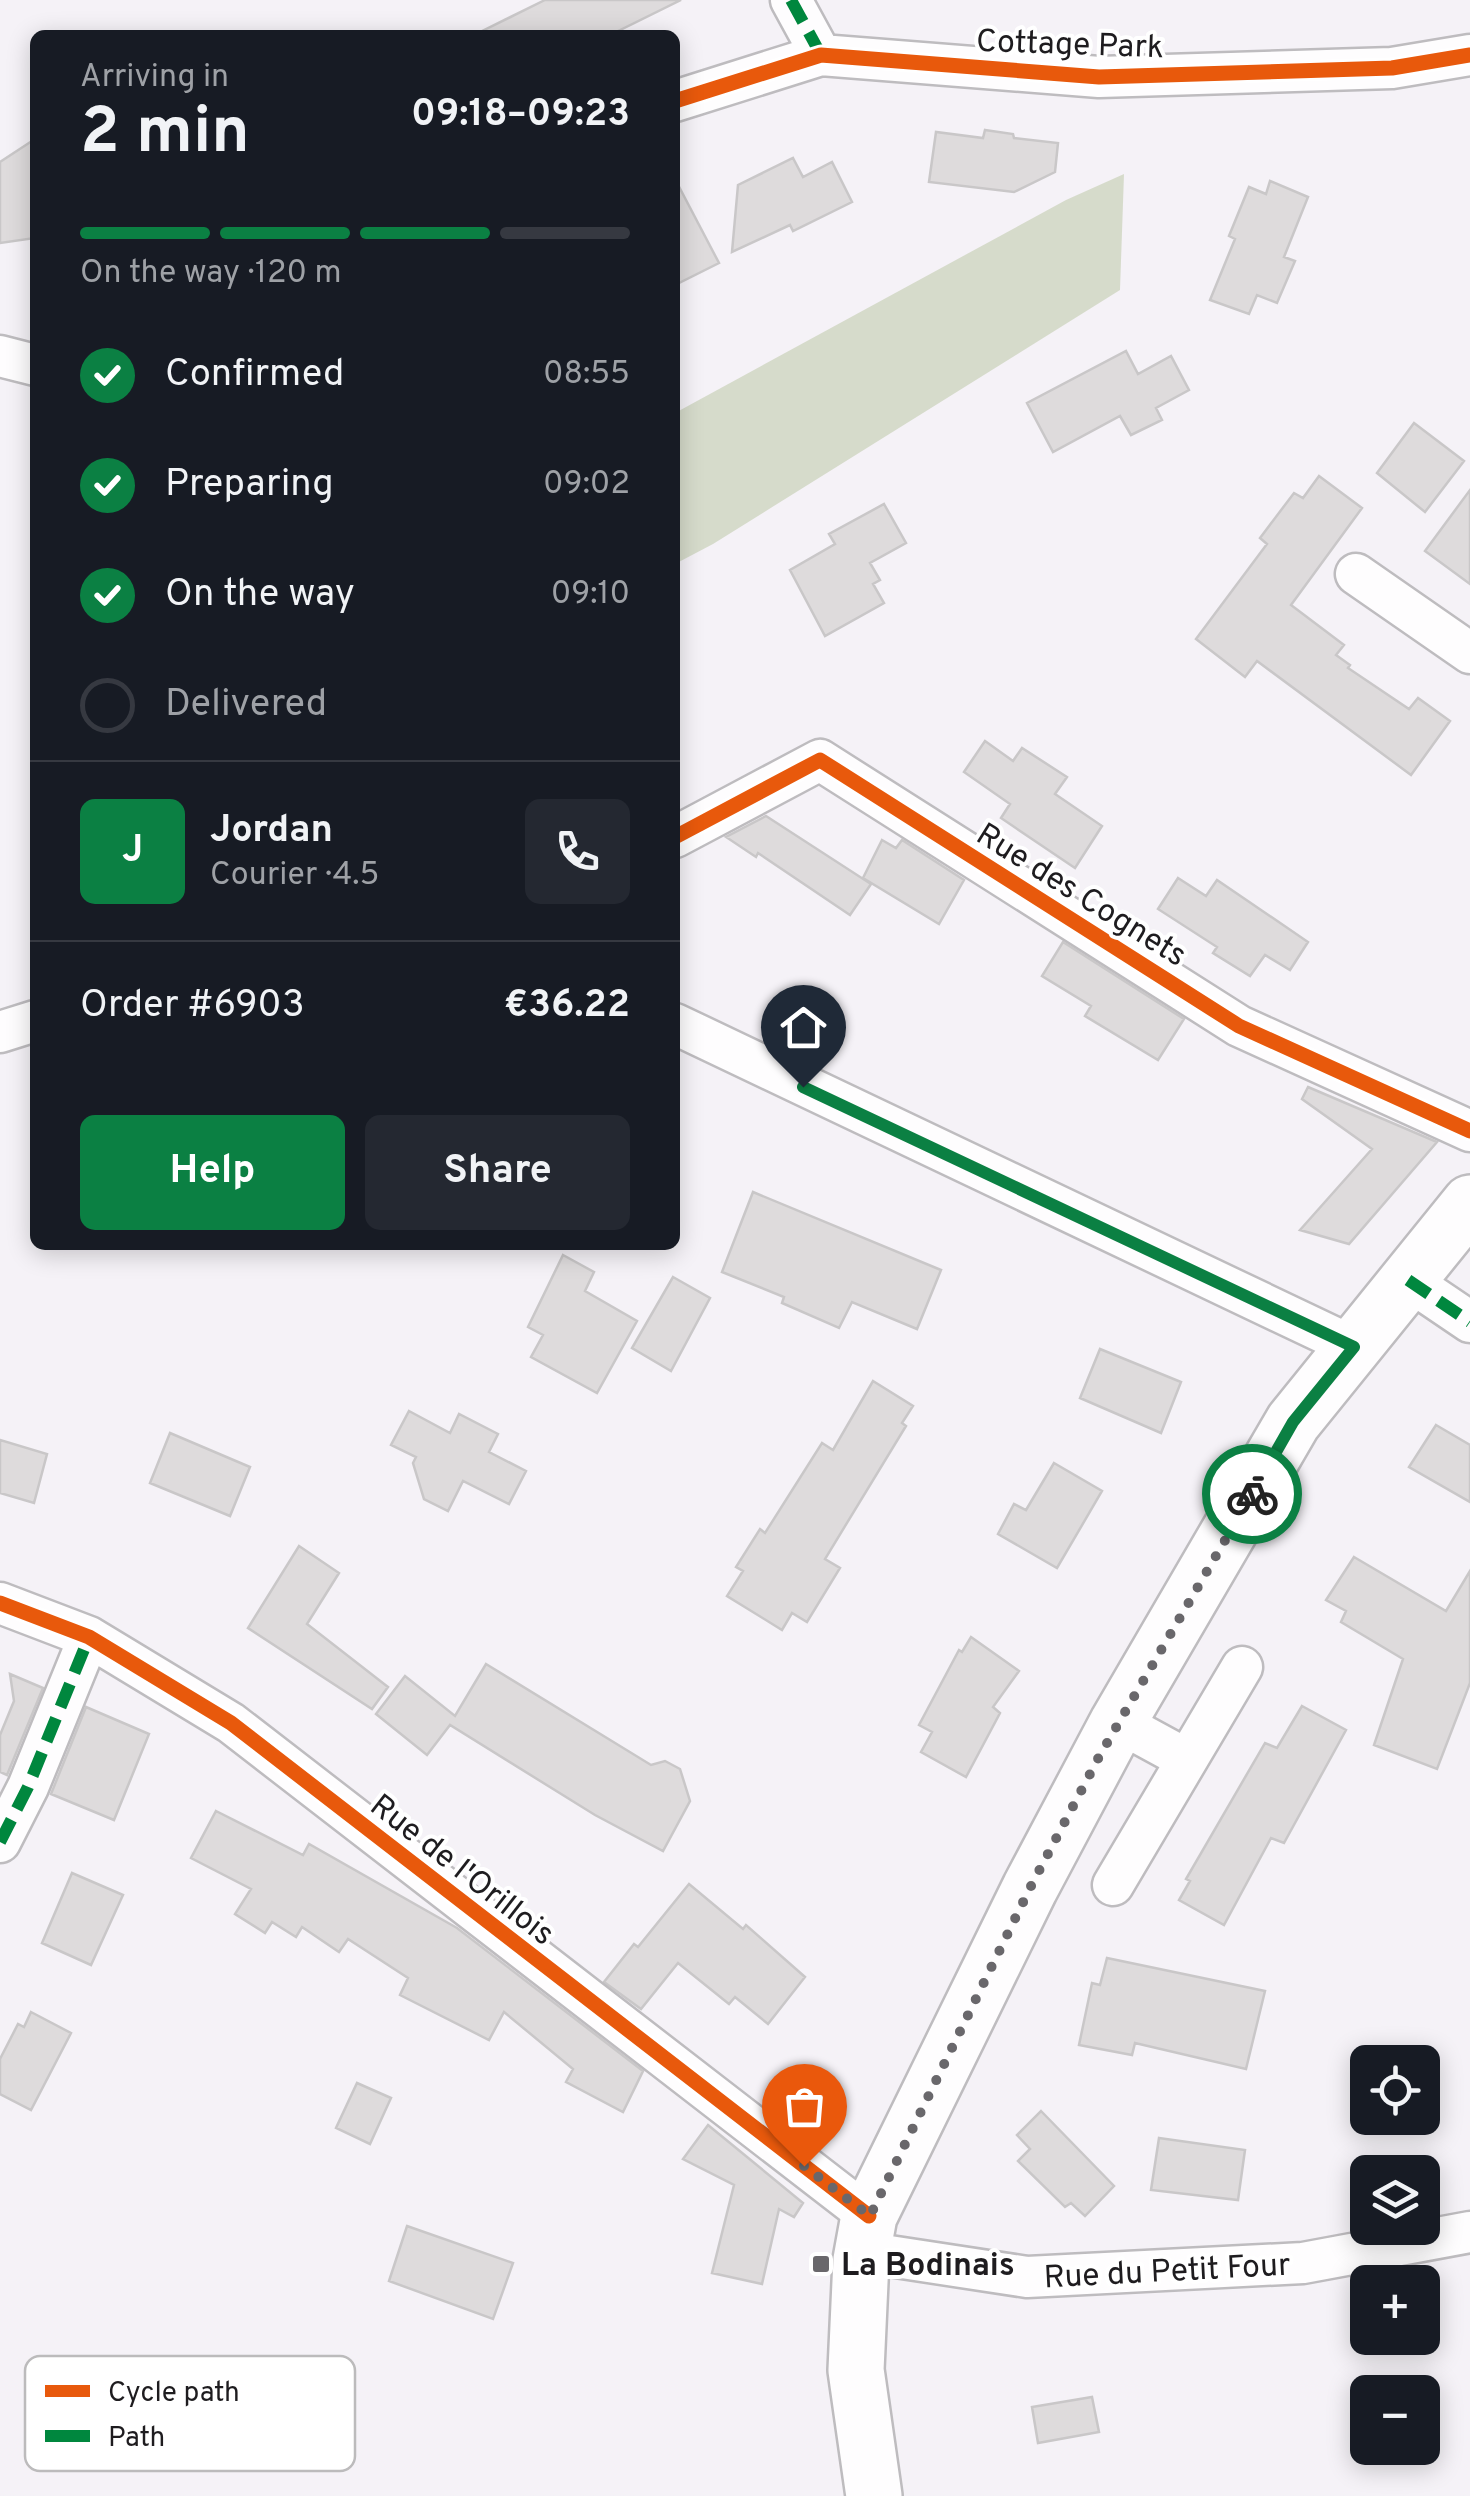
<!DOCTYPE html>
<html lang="en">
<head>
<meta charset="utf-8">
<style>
  body { margin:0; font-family:Overpass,sans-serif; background:#242831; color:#f1f3f6; height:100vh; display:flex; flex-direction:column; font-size:38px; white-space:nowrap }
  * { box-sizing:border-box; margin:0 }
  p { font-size:32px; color:#9ea1a6 }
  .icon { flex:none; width:55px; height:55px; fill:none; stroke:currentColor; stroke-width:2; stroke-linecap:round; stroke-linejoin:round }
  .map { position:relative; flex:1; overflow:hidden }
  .side { position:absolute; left:30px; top:30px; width:650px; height:1220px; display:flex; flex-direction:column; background:#171b24; border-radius:15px; box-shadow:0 5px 25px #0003 }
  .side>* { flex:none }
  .buttons { position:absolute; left:1350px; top:2045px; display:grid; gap:20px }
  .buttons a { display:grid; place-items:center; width:90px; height:90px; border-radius:15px; background:#171b24; box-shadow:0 5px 25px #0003; font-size:50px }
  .pin { position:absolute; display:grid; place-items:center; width:85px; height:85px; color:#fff; margin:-102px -42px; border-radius:50% 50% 50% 0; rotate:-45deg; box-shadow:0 0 10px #0007 }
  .pin .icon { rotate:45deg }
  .courier { position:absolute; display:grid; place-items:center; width:100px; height:100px; margin:-50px; border:8px solid #0b8043; border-radius:50%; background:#fff; color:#222; box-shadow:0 2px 12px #0007 }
  .overview em { font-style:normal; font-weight:700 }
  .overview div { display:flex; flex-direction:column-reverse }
  .overview { display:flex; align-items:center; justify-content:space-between; height:170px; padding:0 50px }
  h1 { font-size:65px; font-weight:700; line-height:75px }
  .bar { display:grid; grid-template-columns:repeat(4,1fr); gap:15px 10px; align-content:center; height:120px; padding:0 50px }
  .bar i { height:12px; border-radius:8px; background:#363941 }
  .bar .on { background:#0b8043 }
  .bar p { grid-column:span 4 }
  .line { display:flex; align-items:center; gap:25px; padding:0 50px; border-top:2px solid #363941 }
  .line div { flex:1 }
  .round { display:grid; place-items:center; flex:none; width:105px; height:105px; border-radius:15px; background:#242831 }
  ol { padding:0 50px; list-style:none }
  li { display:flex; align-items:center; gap:30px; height:110px }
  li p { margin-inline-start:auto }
  li .icon { padding:10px; border-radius:50%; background:#0b8043; color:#fff; stroke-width:4 }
  li:last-child { color:#9ea1a6 }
  li i { width:55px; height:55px; border:5px solid #363941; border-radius:50% }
  .action { display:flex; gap:20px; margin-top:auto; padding:20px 50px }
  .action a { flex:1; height:115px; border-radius:15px; background:#0b8043; color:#fff; font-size:40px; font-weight:700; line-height:115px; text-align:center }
  .action a+a { background:#242831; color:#f1f3f6 }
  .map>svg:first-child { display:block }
</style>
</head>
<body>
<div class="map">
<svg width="1470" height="2496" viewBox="0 0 1470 2496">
  <rect width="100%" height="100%" fill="#f5f2f7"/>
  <path fill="#d6dbcb" d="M 1124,174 L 1120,290 L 713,544 L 675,564 L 675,413 L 1066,200 Z"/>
  <path fill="#dedbdc" stroke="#c9c7c8" stroke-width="2.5" d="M 545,0 L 681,0 L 610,35 L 474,35 Z
    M 985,130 L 1013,134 L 1014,138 L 1058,143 L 1055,172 L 1014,192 L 929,182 L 936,132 L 983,138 Z
    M 35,139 L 35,238 L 0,243 L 0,162 Z
    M 793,158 L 803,177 L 832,162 L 852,202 L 793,231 L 790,225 L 732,252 L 738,185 Z
    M 675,179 L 719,263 L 675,285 Z
    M 1270,181 L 1308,197 L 1284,257 L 1295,261 L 1277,303 L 1257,295 L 1249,314 L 1210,300 L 1235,239 L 1229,236 L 1249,187 L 1266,194 Z
    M 1126,351 L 1138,374 L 1171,356 L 1189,390 L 1156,408 L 1162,420 L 1131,435 L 1120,416 L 1053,452 L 1027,403 Z
    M 1414,423 L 1464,461 L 1425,512 L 1377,473 Z
    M 1319,476 L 1362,508 L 1291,605 L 1344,645 L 1336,655 L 1350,665 L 1348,668 L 1409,709 L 1418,698 L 1450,721 L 1411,775 L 1257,661 L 1245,677 L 1196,639 L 1267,544 L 1260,538 L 1294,493 L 1303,498 Z
    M 1470,490 L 1470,584 L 1425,551 Z
    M 884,504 L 906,543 L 870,563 L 880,580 L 873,584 L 884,603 L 825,636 L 790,570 L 835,544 L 829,534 Z
    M 985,741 L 1013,761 L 1022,748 L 1067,777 L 1055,794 L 1102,826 L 1075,868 L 1001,818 L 1010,804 L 964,772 Z
    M 766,816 L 871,884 L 850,915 L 758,853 L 756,857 L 726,837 Z
    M 882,840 L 896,848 L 902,840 L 964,880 L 939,924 L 863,878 Z
    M 1178,878 L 1206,896 L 1217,880 L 1308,942 L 1290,970 L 1265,955 L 1250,976 L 1213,953 L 1217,947 L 1158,909 Z
    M 1063,942 L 1184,1019 L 1158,1060 L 1085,1016 L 1091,1006 L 1042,976 Z
    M 1308,1087 L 1437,1142 L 1349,1244 L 1300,1230 L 1372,1149 L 1302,1099 Z
    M 753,1192 L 941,1270 L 917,1329 L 852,1302 L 839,1328 L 782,1303 L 784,1297 L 722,1272 Z
    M 563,1255 L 594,1272 L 585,1291 L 637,1321 L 597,1393 L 531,1357 L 543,1335 L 528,1327 Z
    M 673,1277 L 710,1298 L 671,1371 L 632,1348 Z
    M 1100,1349 L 1181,1382 L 1161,1433 L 1080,1398 Z
    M 873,1381 L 913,1406 L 902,1423 L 906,1426 L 825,1559 L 840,1568 L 807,1622 L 792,1613 L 782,1630 L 727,1596 L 743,1571 L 736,1567 L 760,1529 L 765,1533 L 822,1443 L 833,1450 Z
    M 409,1411 L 450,1433 L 459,1414 L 498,1434 L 489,1452 L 526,1471 L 509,1504 L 463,1481 L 448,1511 L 424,1499 L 413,1463 L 416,1457 L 391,1445 Z
    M 1436,1425 L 1470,1445 L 1470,1502 L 1409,1467 Z
    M 170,1433 L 250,1467 L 230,1516 L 150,1483 Z
    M 0,1440 L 47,1454 L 34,1503 L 0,1493 Z
    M 1054,1463 L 1102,1491 L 1057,1568 L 998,1534 L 1014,1504 L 1026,1510 Z
    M 299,1546 L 339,1573 L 307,1624 L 388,1687 L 372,1709 L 248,1628 Z
    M 1354,1557 L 1446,1611 L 1470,1571 L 1470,1683 L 1437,1769 L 1374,1745 L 1403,1659 L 1341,1622 L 1346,1611 L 1326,1600 Z
    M 971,1637 L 1019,1671 L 993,1707 L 1000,1713 L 966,1777 L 921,1752 L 932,1732 L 919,1725 L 959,1650 L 962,1652 Z
    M 486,1664 L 651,1765 L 665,1761 L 680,1769 L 690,1801 L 663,1851 L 595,1815 L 450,1725 L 427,1755 L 376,1714 L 405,1676 L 455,1716 Z
    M 10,1674 L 43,1688 L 7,1775 L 0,1772 L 0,1735 L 14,1701 Z
    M 1302,1706 L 1346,1730 L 1284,1843 L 1271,1838 L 1224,1925 L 1179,1900 L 1190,1881 L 1186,1879 L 1265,1743 L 1277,1748 Z
    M 86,1707 L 149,1734 L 114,1820 L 51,1794 Z
    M 216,1811 L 303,1855 L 309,1844 L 457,1928 L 643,2071 L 623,2112 L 566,2082 L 573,2069 L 504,2012 L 489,2040 L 400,1995 L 408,1978 L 348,1939 L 339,1952 L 302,1927 L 296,1937 L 272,1922 L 265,1933 L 235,1914 L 251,1889 L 191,1858 Z
    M 72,1873 L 123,1895 L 91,1965 L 42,1943 Z
    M 689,1884 L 743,1929 L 746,1925 L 805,1977 L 768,2024 L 735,1997 L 729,2004 L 678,1963 L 641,2009 L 604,1982 L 634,1944 L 638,1947 Z
    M 1107,1958 L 1265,1991 L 1246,2069 L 1135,2043 L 1132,2055 L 1079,2045 L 1092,1983 L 1100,1985 Z
    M 31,2012 L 71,2033 L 31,2110 L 0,2094 L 0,2059 L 18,2024 L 24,2027 Z
    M 357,2083 L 391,2098 L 370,2144 L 336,2128 Z
    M 1041,2111 L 1114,2186 L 1085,2216 L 1071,2203 L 1065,2207 L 1018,2161 L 1030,2149 L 1017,2135 Z
    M 708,2125 L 803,2203 L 794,2217 L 779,2209 L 762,2284 L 712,2273 L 734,2185 L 683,2159 Z
    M 1159,2138 L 1245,2150 L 1238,2200 L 1151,2190 Z
    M 407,2226 L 513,2263 L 493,2319 L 389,2281 Z
    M 1092,2397 L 1099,2432 L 1038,2443 L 1032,2407 Z"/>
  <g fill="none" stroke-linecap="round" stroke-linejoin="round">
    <defs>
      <path id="street" d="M 791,0 L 821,55
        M 675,101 L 821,55 L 1099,77 L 1392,68 L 1470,55
        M 0,356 L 35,365
        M 1356,574 L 1470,653
        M 675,837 L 820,760 L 1239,1026 L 1470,1131
        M 675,1024 L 1354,1347
        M 0,1032 L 35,1021
        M 1408,1280 L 1470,1322
        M 0,1603 L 89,1637 L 231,1723 L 869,2216
        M 1118,1722 L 1186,1759
        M 0,1842 L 28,1787 L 89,1637
        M 1113,1885 L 1242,1667
        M 863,2252 L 1027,2277 L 1303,2263 L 1470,2232"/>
      <path id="secondary" d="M 874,2496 L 856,2370 L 861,2260 L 869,2216 L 1030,1888 L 1118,1722 L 1293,1422 L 1470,1203"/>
    </defs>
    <use href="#street" stroke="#bebcbf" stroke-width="45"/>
    <use href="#secondary" stroke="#bebcbf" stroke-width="60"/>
    <use href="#street" stroke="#fefdfe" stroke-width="40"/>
    <use href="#secondary" stroke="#fefdfe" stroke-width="55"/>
    <path stroke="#00873e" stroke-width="12" stroke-dasharray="25 12" stroke-linecap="butt" d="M 791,0 L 821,55
      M 1408,1280 L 1470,1322
      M 0,1842 L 28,1787 L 89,1637"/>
    <defs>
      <path id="cycleway" d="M 675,101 L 821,55 L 1099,77 L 1392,68 L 1470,55
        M 675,837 L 820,760 L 1239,1026 L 1470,1131
        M 0,1603 L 89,1637 L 231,1723 L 869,2216"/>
    </defs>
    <use href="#cycleway" stroke="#fff" stroke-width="21"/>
    <use href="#cycleway" stroke="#e8590c" stroke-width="15"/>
  </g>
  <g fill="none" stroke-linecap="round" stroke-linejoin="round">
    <path stroke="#69676b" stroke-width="10" stroke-dasharray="0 18" d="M 804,2166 L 870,2216 L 1030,1888 L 1100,1755 L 1252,1494"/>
    <path stroke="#0b8043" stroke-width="12" d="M 803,1087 L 1354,1347 L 1293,1422 L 1252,1494"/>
  </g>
  <rect fill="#69676b" stroke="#fff" stroke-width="4" x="811" y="2254" width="20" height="20" rx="5"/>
  <g text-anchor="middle" stroke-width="8" stroke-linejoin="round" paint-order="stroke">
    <g font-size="32" fill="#1e1c1f" stroke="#fff">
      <text transform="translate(1070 43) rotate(2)" y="11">Cottage Park</text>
      <text transform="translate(1082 894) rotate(32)" y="11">Rue des Cognets</text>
      <text transform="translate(463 1869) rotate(38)" y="11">Rue de l'Orillois</text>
      <text transform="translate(1167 2270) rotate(-3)" y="11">Rue du Petit Four</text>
    </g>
    <g font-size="32" font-weight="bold" fill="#1e1c1f" stroke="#fff" text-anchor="start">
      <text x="841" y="2275">La Bodinais</text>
    </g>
  </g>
  <rect x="25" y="2356" width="330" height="115" rx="15" fill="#fff" stroke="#bcbbbc" stroke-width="2.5"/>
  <rect x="45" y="2385" width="45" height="12" fill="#e8590c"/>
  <rect x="45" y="2430" width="45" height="12" fill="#00873e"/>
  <g font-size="28" fill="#1e1c1f">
    <text x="108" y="2401">Cycle path</text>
    <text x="108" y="2446">Path</text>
  </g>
</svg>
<div class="buttons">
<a><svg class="icon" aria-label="locate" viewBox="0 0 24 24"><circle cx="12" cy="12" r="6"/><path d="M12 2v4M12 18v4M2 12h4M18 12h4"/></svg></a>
<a><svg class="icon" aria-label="layers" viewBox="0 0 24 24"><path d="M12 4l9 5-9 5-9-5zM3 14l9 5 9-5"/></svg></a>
<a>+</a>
<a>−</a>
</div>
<div class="pin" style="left:804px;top:2166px;background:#ea580c"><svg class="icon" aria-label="bag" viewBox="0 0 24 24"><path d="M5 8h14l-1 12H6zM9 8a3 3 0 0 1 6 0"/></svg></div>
<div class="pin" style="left:803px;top:1087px;background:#1f2937"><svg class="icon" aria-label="home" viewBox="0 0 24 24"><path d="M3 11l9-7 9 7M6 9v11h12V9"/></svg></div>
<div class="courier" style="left:1252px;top:1494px"><svg class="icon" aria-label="bike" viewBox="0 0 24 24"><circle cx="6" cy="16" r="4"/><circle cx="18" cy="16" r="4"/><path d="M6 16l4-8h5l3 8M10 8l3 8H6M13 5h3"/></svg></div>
<section class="side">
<div class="overview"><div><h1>2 min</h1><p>Arriving in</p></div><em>09:18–09:23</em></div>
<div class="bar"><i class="on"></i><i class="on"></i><i class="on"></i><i></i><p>On the way · 120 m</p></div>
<ol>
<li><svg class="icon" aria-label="check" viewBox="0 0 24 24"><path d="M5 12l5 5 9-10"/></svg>Confirmed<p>08:55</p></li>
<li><svg class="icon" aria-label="check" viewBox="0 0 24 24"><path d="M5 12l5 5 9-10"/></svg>Preparing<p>09:02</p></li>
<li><svg class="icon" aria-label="check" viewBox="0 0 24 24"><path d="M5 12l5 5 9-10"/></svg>On the way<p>09:10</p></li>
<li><i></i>Delivered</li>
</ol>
<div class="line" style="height:180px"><b class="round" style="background:#0b8043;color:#fff">J</b><div><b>Jordan</b><p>Courier · 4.5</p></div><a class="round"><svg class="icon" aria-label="phone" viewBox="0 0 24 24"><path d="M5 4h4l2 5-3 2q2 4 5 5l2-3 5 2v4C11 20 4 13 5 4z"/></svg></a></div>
<div class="line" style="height:130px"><div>Order #6903</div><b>€36.22</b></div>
<div class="action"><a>Help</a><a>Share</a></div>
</section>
</div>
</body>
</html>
